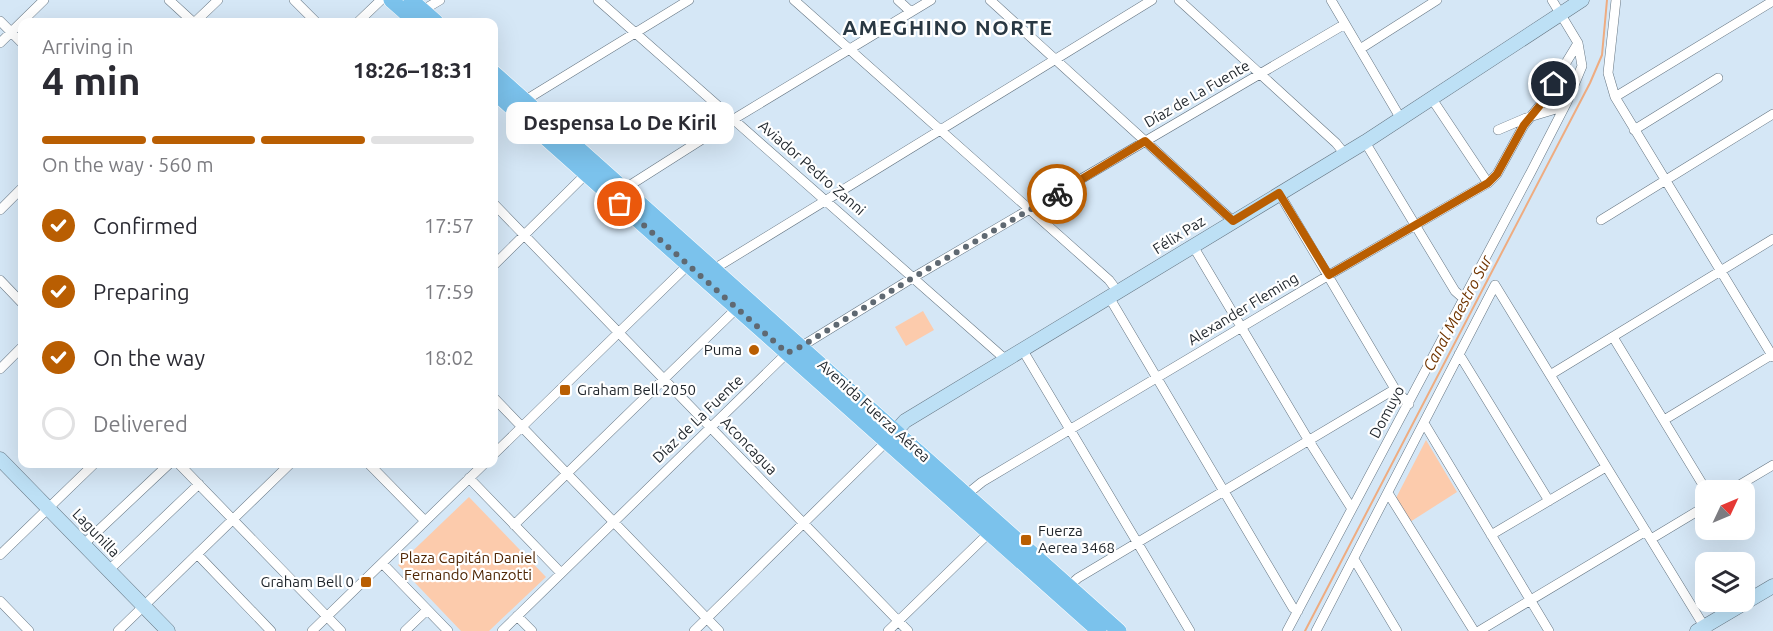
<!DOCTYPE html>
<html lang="en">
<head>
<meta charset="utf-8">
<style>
  body { margin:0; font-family:Ubuntu,sans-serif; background:#f7f7f7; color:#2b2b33; height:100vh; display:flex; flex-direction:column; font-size:22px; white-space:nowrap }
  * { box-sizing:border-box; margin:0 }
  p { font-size:20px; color:#7c7c81 }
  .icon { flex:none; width:33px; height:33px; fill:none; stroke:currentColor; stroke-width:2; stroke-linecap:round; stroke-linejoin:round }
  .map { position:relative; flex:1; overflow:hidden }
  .details { position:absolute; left:18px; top:18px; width:480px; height:450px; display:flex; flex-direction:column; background:#fff; border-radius:12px; box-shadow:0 6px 24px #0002 }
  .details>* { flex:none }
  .needle { width:39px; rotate:46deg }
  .tools { position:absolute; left:1695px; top:480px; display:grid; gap:12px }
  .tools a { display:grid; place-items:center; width:60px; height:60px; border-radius:12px; background:#fff; box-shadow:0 6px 24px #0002; font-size:30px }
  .pin { position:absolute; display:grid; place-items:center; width:51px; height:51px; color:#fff; margin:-26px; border:3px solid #fff; border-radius:50%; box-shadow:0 2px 6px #0007 }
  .courier { position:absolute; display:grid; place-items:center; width:60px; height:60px; margin:-30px; border:4px solid #b95e02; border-radius:50%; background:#fff; color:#222; box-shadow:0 2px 8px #0007 }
  .bubble { position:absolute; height:42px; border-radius:12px; background:#fff; box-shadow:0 6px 24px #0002; font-size:20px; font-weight:700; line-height:42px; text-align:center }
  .summary em { font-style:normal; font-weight:700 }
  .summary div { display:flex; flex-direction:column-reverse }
  .summary { display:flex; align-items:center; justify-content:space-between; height:102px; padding:0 24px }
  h1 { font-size:39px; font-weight:700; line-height:45px }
  .bar { display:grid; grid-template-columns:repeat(4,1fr); gap:9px 6px; align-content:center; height:72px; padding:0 24px }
  .bar i { height:8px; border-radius:4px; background:#e1e1e2 }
  .bar .current { background:#b95e02 }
  .bar p { grid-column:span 4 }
  ol { padding:0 24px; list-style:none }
  li { display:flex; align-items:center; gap:18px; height:66px }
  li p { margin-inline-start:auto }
  li .icon { padding:6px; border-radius:50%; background:#b95e02; color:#fff; stroke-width:4 }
  li:last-child { color:#7c7c81 }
  li i { width:33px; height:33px; border:3px solid #e1e1e2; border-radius:50% }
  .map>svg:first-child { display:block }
</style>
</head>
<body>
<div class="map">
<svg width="1773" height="631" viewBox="0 0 1773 631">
  <rect width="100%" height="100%" fill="#d5e7f6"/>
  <path fill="#fccbac" d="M 923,311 L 934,330 L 906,346 L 895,327 Z
    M 1426,440 L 1457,492 L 1410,522 L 1396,498 Z
    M 469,497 L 546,577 L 489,631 L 461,631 L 398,565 Z"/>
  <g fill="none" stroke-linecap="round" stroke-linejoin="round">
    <path stroke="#eeac81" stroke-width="2" d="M 1305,631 L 1590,83 L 1602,55 L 1607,0"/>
    <defs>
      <path id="street" d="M 169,0 L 193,22
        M 294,0 L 316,22
        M 598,0 L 1005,359
        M 794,0 L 1109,280 L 1118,292
        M 898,0 L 911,12
        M 990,0 L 1233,221
        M 1179,0 L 1336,143 L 1344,153
        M 1331,0 L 1401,119
        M 1616,0 L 1608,73 L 1615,97 L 1773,357
        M 423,10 L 440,0
        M 0,21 L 22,43
        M 195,22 L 218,0
        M 358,22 L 381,0
        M 0,43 L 44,0
        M 1360,49 L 1437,0
        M 1615,97 L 1773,1
        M 1432,99 L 1488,183
        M 524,101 L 689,0
        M 1498,130 L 1526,118 L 1556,109 L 1565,103
        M 1634,130 L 1718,78
        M 1365,142 L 1455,291 L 1464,299
        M 624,189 L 734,119 L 931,0
        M 1279,193 L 1395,389 L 1409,404
        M 494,204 L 908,631
        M 0,210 L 22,188
        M 1601,220 L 1773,114
        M 1193,246 L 1309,441 L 1352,509
        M 494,265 L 586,174
        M 714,269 L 1152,0
        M 0,280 L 22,303
        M 1495,285 L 1707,631
        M 1109,297 L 1293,608 L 1298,611
        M 1613,337 L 1706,490
        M 1022,349 L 1190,631
        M 1459,354 L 1549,501
        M 0,369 L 22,347
        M 1550,375 L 1773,239
        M 494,398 L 719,631
        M 1664,420 L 1773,354
        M 1424,423 L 1549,631
        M 494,454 L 688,265
        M 179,464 L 341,631
        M 369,464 L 425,521
        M 469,478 L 561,573
        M 1731,490 L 1773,465
        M 1388,493 L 1474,631
        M 966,495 L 982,482 L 1329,275 L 1488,183 L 1497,174 L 1524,125 L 1541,104 L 1578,43
        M 514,525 L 737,308
        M 1491,535 L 1606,467
        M 1651,539 L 1706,506
        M 84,544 L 169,464
        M 197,554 L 271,631
        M 0,555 L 94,464
        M 1354,559 L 1397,631
        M 382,563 L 448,631
        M 109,570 L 199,484
        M 1069,586 L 1078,578 L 1395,389
        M 0,601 L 29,631
        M 517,616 L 532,631
        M 118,631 L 290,464
        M 312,631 L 484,464
        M 405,631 L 427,610
        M 502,631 L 787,353 L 802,346 L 914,277 L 1345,24
        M 694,631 L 887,441
        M 888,631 L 992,530
        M 1287,631 L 1531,172 L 1567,102 L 1582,66 L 1578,43 L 1552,0
        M 1316,631 L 1495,285
        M 1479,631 L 1646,531"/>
      <path id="secondary" d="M 888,440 L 905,421 L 1365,142 L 1582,0
        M 0,459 L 168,631
        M 1697,631 L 1773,586"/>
      <path id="primary" d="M 391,0 L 416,22
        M 411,0 L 436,22
        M 494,73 L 1119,631
        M 494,92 L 1099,631"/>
    </defs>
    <use href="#street" stroke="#657582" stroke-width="10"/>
    <use href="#secondary" stroke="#657582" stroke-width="15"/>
    <use href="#primary" stroke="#fff" stroke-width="16"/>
    <use href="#street" stroke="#fff" stroke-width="9"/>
    <use href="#secondary" stroke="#bde0f5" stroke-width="14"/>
    <use href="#primary" stroke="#7bc2ec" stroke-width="15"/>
  </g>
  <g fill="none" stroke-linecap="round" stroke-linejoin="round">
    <path stroke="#5f6972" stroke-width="6" stroke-dasharray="0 10.8" d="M 620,204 L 787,353 L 802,346 L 914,277 L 1057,194"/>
    <path stroke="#b95e02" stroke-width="8" d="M 1057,194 L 1145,141 L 1233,221 L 1279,193 L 1329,275 L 1488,183 L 1497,174 L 1524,125 L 1541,104 L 1554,84"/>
  </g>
  <g fill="#b95e02" stroke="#fff" stroke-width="2">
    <circle cx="754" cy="350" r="6"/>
    <rect x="559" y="384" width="12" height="12" rx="3"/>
    <rect x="1020" y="534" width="12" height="12" rx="3"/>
    <rect x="360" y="576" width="12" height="12" rx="3"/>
  </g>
  <g text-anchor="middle" stroke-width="4.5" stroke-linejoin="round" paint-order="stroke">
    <g font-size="15" fill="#1f252b" stroke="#fff">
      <text transform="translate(1197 94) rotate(-30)" y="5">Díaz de La Fuente</text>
      <text transform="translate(812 168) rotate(41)" y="5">Aviador Pedro Zanni</text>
      <text transform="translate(1179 235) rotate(-32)" y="5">Félix Paz</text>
      <text transform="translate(1243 309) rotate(-31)" y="5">Alexander Fleming</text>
      <text transform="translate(874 411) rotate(42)" y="5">Avenida Fuerza Aérea</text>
      <text transform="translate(1387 412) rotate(-62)" y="5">Domuyo</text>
      <text transform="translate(698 419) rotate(-44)" y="5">Díaz de La Fuente</text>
      <text transform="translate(749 446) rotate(46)" y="5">Aconcagua</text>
      <text transform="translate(96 533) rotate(46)" y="5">Lagunilla</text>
    </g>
    <g font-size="15" fill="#1f252b" stroke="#fff" text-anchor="end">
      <text x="742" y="355">Puma</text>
      <text x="577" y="395" text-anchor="start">Graham Bell 2050</text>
      <text x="1038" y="536" text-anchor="start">Fuerza<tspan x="1038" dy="17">Aerea 3468</tspan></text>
      <text x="354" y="587">Graham Bell 0</text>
    </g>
    <g font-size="15" fill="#4f2604" stroke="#fff">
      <text x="468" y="563">Plaza Capitán Daniel<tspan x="468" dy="17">Fernando Manzotti</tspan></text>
    </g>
    <g font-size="16" font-style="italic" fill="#703500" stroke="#fff">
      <text transform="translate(1457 313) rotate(-62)" y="6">Canal Maestro Sur</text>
    </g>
    <g font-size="21" font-weight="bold" letter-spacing="1.5" fill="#293843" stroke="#fff">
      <text x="948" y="35">AMEGHINO NORTE</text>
    </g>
  </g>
</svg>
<div class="tools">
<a><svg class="needle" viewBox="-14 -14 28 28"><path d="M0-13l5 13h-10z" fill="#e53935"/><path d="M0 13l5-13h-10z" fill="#7c7c81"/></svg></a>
<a><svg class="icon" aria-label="layers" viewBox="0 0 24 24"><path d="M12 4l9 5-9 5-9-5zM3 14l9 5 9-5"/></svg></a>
</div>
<div class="pin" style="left:620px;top:204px;background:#ea580c"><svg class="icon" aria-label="bag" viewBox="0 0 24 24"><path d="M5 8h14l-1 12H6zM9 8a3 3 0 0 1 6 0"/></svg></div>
<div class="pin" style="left:1554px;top:84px;background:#1f2937"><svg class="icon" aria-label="home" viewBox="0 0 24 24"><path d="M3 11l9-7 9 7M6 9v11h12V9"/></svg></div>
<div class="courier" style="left:1057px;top:194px"><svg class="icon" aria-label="bike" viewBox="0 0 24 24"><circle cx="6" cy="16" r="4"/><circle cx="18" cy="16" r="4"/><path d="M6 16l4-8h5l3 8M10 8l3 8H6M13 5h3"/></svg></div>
<div class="bubble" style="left:506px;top:102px;width:228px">Despensa Lo De Kiril</div>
<section class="details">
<div class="summary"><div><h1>4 min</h1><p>Arriving in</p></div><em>18:26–18:31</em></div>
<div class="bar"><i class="current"></i><i class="current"></i><i class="current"></i><i></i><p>On the way · 560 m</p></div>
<ol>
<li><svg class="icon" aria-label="check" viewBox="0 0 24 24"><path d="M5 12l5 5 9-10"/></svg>Confirmed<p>17:57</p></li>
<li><svg class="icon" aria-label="check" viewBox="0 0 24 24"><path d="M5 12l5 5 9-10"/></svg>Preparing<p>17:59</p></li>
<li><svg class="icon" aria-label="check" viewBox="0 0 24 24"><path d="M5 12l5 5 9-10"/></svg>On the way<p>18:02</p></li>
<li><i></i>Delivered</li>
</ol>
</section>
</div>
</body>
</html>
